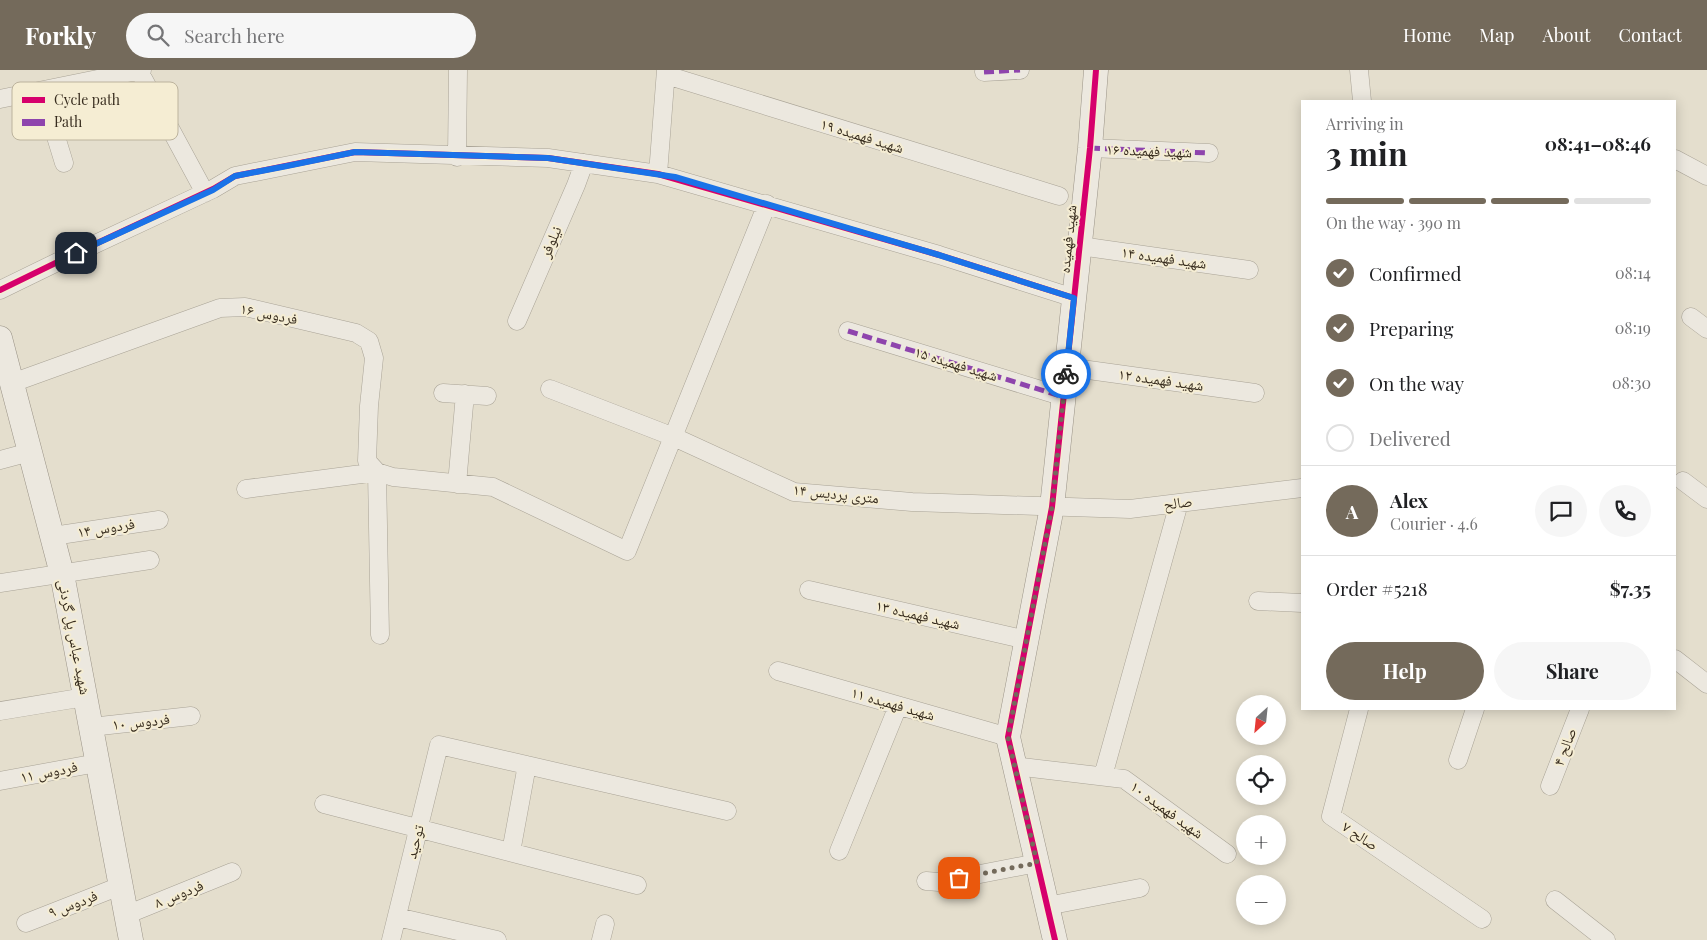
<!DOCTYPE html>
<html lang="en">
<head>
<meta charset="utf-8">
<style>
  body { margin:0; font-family:"Playfair Display","Noto Naskh Arabic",serif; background:#f6f6f6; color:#202124; height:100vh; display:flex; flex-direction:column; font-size:19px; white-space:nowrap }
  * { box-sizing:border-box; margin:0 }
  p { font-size:16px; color:#757577 }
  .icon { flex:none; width:28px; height:28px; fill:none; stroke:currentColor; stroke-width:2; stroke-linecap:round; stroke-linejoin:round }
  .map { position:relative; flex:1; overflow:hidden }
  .side { position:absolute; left:1301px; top:30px; width:375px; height:610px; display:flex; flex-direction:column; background:#fff; border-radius:0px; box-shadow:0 2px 12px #0003 }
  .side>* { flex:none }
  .needle { width:32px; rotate:207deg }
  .tools { position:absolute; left:1236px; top:625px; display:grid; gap:10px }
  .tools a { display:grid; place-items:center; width:50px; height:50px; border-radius:50%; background:#fff; box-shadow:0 2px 12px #0003; font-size:25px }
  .pin { position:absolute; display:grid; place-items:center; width:42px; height:42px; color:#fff; margin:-21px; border-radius:10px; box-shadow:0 2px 8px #0006 }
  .courier { position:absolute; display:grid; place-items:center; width:50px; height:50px; margin:-25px; border:4px solid #1a73e8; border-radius:50%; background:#fff; color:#222; box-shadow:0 1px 6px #0007 }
  .overview em { font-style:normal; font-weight:700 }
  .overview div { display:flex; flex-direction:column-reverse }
  .overview { display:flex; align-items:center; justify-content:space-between; height:85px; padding:0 25px }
  h1 { font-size:32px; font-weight:700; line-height:38px }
  .bar { display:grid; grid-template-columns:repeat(4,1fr); gap:8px 5px; align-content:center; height:60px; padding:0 25px }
  .bar i { height:6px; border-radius:4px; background:#e0e0e0 }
  .bar .on { background:#746a5b }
  .bar p { grid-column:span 4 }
  .line { display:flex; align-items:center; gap:12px; padding:0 25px; border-top:1px solid #e0e0e0 }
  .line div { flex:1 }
  .round { display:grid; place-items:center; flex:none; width:52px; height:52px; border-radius:26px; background:#f6f6f6 }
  ol { padding:0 25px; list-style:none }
  li { display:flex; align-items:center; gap:15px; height:55px }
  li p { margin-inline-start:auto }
  li .icon { padding:5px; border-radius:50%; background:#746a5b; color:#fff; stroke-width:4 }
  li:last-child { color:#757577 }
  li i { width:28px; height:28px; border:2px solid #e0e0e0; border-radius:50% }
  .button { display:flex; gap:10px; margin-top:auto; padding:10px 25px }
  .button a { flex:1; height:58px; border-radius:30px; background:#746a5b; color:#fff; font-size:20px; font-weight:700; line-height:58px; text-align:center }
  .button a+a { background:#f6f6f6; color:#202124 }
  header { display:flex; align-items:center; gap:30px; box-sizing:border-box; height:70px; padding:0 25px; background:#746a5b; color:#fff }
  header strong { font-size:24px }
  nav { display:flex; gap:28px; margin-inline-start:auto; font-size:18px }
  .search { width:350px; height:45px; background:#f6f6f6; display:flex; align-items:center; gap:12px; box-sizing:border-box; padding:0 18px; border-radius:28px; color:#757577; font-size:19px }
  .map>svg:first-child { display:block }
</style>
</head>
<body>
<header>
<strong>Forkly</strong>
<div class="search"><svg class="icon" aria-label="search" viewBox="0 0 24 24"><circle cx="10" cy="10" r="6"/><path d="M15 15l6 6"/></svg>Search here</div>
<nav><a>Home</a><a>Map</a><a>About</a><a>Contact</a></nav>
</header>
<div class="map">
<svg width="1707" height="870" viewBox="0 0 1707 870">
  <rect width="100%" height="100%" fill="#e4decd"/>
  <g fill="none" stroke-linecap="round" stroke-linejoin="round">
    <defs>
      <path id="street" d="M 1359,0 L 1362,31
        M 139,1 L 205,123
        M 984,2 L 1020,0
        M 666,5 L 1059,126
        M 42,21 L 64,93
        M 0,29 L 142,0
        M 1090,78 L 1209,83
        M 457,87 L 458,0
        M 1675,89 L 1707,106
        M 658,104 L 666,0
        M 1080,176 L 1249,200
        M 0,220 L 76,183 L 213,119 L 235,106 L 355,82 L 548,88 L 658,104 L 939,185 L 1074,228
        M 1691,247 L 1707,259
        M 517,251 L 576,115 L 584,93
        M 848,261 L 1064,327
        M 1067,297 L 1255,323
        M 12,313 L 220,238 L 245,237 L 356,263 L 369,271 L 374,288 L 369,336 L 367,391 L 377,402
        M 550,319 L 674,367 L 794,422 L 912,432 L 1130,439 L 1302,418
        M 443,323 L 487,326
        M 0,390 L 30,382
        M 377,402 L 380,565
        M 1683,411 L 1707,429
        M 457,414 L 465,324
        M 246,419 L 377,402 L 393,407 L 493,417 L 627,481 L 767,134
        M 53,466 L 159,450
        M 0,513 L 150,490
        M 809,520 L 1027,570
        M 1258,531 L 1302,533
        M 1675,589 L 1707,614
        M 778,601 L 1008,667
        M 1359,639 L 1331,746 L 1482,849
        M 0,641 L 85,627
        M 91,657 L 191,646
        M 1458,690 L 1475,639
        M 1014,696 L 1124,709 L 1227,784
        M 1103,706 L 1179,433
        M 0,711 L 97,693
        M 1550,716 L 1580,639
        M 324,734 L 637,815
        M 839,781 L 898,636
        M 511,782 L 527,695
        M 926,811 L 939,812 L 1037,793
        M 1555,830 L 1606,870
        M 1047,836 L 1140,818
        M 126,845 L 232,802
        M 397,847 L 497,870
        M 26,853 L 120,816
        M 391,870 L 439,675 L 727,741
        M 601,870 L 605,854"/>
      <path id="secondary" d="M 0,268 L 62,504 L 131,870
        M 1055,870 L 1008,667 L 1052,437 L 1090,78 L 1096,0"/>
    </defs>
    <use href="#street" stroke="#a9a396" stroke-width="19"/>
    <use href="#secondary" stroke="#999286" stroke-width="25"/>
    <use href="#street" stroke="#ece8df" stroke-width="18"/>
    <use href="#secondary" stroke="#ece8df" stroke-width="24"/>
    <path stroke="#8e44ad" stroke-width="5" stroke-dasharray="10 5" stroke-linecap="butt" d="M 984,2 L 1020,0
      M 1090,78 L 1209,83
      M 848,261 L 1064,327"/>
    <defs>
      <path id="cycleway" d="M 0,220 L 76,183 L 213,119 L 235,106 L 355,82 L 548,88 L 658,104 L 939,185 L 1074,228
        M 1055,870 L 1008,667 L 1052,437 L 1090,78 L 1096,0"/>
    </defs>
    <use href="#cycleway" stroke="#f5edd3" stroke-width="9"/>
    <use href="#cycleway" stroke="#d6006c" stroke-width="6"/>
  </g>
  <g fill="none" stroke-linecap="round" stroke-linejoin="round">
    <path stroke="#746a5b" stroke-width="5" stroke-dasharray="0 9" d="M 959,808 L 1037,793 L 1008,667 L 1052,437 L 1066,304"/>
    <path stroke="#1a73e8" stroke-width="6" d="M 76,183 L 163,143 L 213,120 L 235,106 L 287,96 L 355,82 L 548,88 L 675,107 L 939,185 L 1074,228 L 1066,304"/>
  </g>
  <g text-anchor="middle" stroke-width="4" stroke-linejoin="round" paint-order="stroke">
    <g font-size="15" fill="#372c1e" stroke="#f5edd3">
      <text transform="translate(862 66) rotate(17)" y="5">شهید فهمیده ۱۹</text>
      <text transform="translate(1149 81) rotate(2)" y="5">شهید فهمیده ۱۶</text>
      <text transform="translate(1068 169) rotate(-84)" y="5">شهید فهمیده</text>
      <text transform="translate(551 172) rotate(-67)" y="5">نیلوفر</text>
      <text transform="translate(1164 188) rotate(8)" y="5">شهید فهمیده ۱۴</text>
      <text transform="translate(269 244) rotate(11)" y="5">فردوس ۱۶</text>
      <text transform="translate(956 294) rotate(17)" y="5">شهید فهمیده ۱۵</text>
      <text transform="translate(1161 310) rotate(8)" y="5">شهید فهمیده ۱۲</text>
      <text transform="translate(836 424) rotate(6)" y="5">۱۴ متری پردیس</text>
      <text transform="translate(1178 433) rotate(-7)" y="5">صالح</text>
      <text transform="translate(106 458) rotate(-9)" y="5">فردوس ۱۴</text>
      <text transform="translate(918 545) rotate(13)" y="5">شهید فهمیده ۱۳</text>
      <text transform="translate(74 567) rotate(79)" y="5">شهید عباس پل گردنی</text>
      <text transform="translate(893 634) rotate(16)" y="5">شهید فهمیده ۱۱</text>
      <text transform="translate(141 652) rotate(-6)" y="5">فردوس ۱۰</text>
      <text transform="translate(1565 677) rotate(-69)" y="5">صالح ۴</text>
      <text transform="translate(49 702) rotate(-11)" y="5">فردوس ۱۱</text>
      <text transform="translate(1167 740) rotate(36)" y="5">شهید فهمیده ۱۰</text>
      <text transform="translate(1360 766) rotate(34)" y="5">صالح ۷</text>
      <text transform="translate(415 772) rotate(-76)" y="5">توحید</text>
      <text transform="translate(179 824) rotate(-22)" y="5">فردوس ۸</text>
      <text transform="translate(73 834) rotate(-21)" y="5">فردوس ۹</text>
    </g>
  </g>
  <rect x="12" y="12" width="166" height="58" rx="8" fill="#f5edd3" stroke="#bcb39d" stroke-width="1"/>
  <rect x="22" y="27" width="23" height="6" fill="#d6006c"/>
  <rect x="22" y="49" width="23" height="7" fill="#8e44ad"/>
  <g font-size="14" fill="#372c1e">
    <text x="54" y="35">Cycle path</text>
    <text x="54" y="57">Path</text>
  </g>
</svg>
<div class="tools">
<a><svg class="needle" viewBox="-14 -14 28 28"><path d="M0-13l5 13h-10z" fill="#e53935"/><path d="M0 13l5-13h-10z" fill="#757577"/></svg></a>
<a><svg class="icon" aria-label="locate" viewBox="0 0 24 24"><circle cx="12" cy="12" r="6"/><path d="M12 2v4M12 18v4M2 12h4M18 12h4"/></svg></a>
<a>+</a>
<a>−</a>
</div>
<div class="pin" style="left:959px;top:808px;background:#ea580c"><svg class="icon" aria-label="bag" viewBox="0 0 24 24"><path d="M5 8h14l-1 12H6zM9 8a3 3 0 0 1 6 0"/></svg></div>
<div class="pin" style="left:76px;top:183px;background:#1f2937"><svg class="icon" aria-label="home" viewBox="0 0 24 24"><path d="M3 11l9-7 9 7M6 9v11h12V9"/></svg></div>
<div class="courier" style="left:1066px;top:304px"><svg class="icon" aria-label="bike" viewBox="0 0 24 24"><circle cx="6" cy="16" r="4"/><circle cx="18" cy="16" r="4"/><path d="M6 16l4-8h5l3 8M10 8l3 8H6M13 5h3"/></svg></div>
<section class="side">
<div class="overview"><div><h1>3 min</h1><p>Arriving in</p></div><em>08:41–08:46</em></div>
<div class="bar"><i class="on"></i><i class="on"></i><i class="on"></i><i></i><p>On the way · 390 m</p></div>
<ol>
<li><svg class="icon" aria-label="check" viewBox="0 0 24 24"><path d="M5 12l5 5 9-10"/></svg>Confirmed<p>08:14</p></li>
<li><svg class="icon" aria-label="check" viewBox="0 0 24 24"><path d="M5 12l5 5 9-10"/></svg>Preparing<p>08:19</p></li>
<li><svg class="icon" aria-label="check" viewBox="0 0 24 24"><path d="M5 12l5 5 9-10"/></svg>On the way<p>08:30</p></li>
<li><i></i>Delivered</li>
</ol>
<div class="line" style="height:90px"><b class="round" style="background:#746a5b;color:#fff">A</b><div><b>Alex</b><p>Courier · 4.6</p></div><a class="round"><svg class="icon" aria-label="chat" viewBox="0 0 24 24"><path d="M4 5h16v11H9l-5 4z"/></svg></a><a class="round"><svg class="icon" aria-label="phone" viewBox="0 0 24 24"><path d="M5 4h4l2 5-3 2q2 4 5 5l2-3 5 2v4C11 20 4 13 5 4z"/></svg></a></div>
<div class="line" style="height:65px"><div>Order #5218</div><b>$7.35</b></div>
<div class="button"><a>Help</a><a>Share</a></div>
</section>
</div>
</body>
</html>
